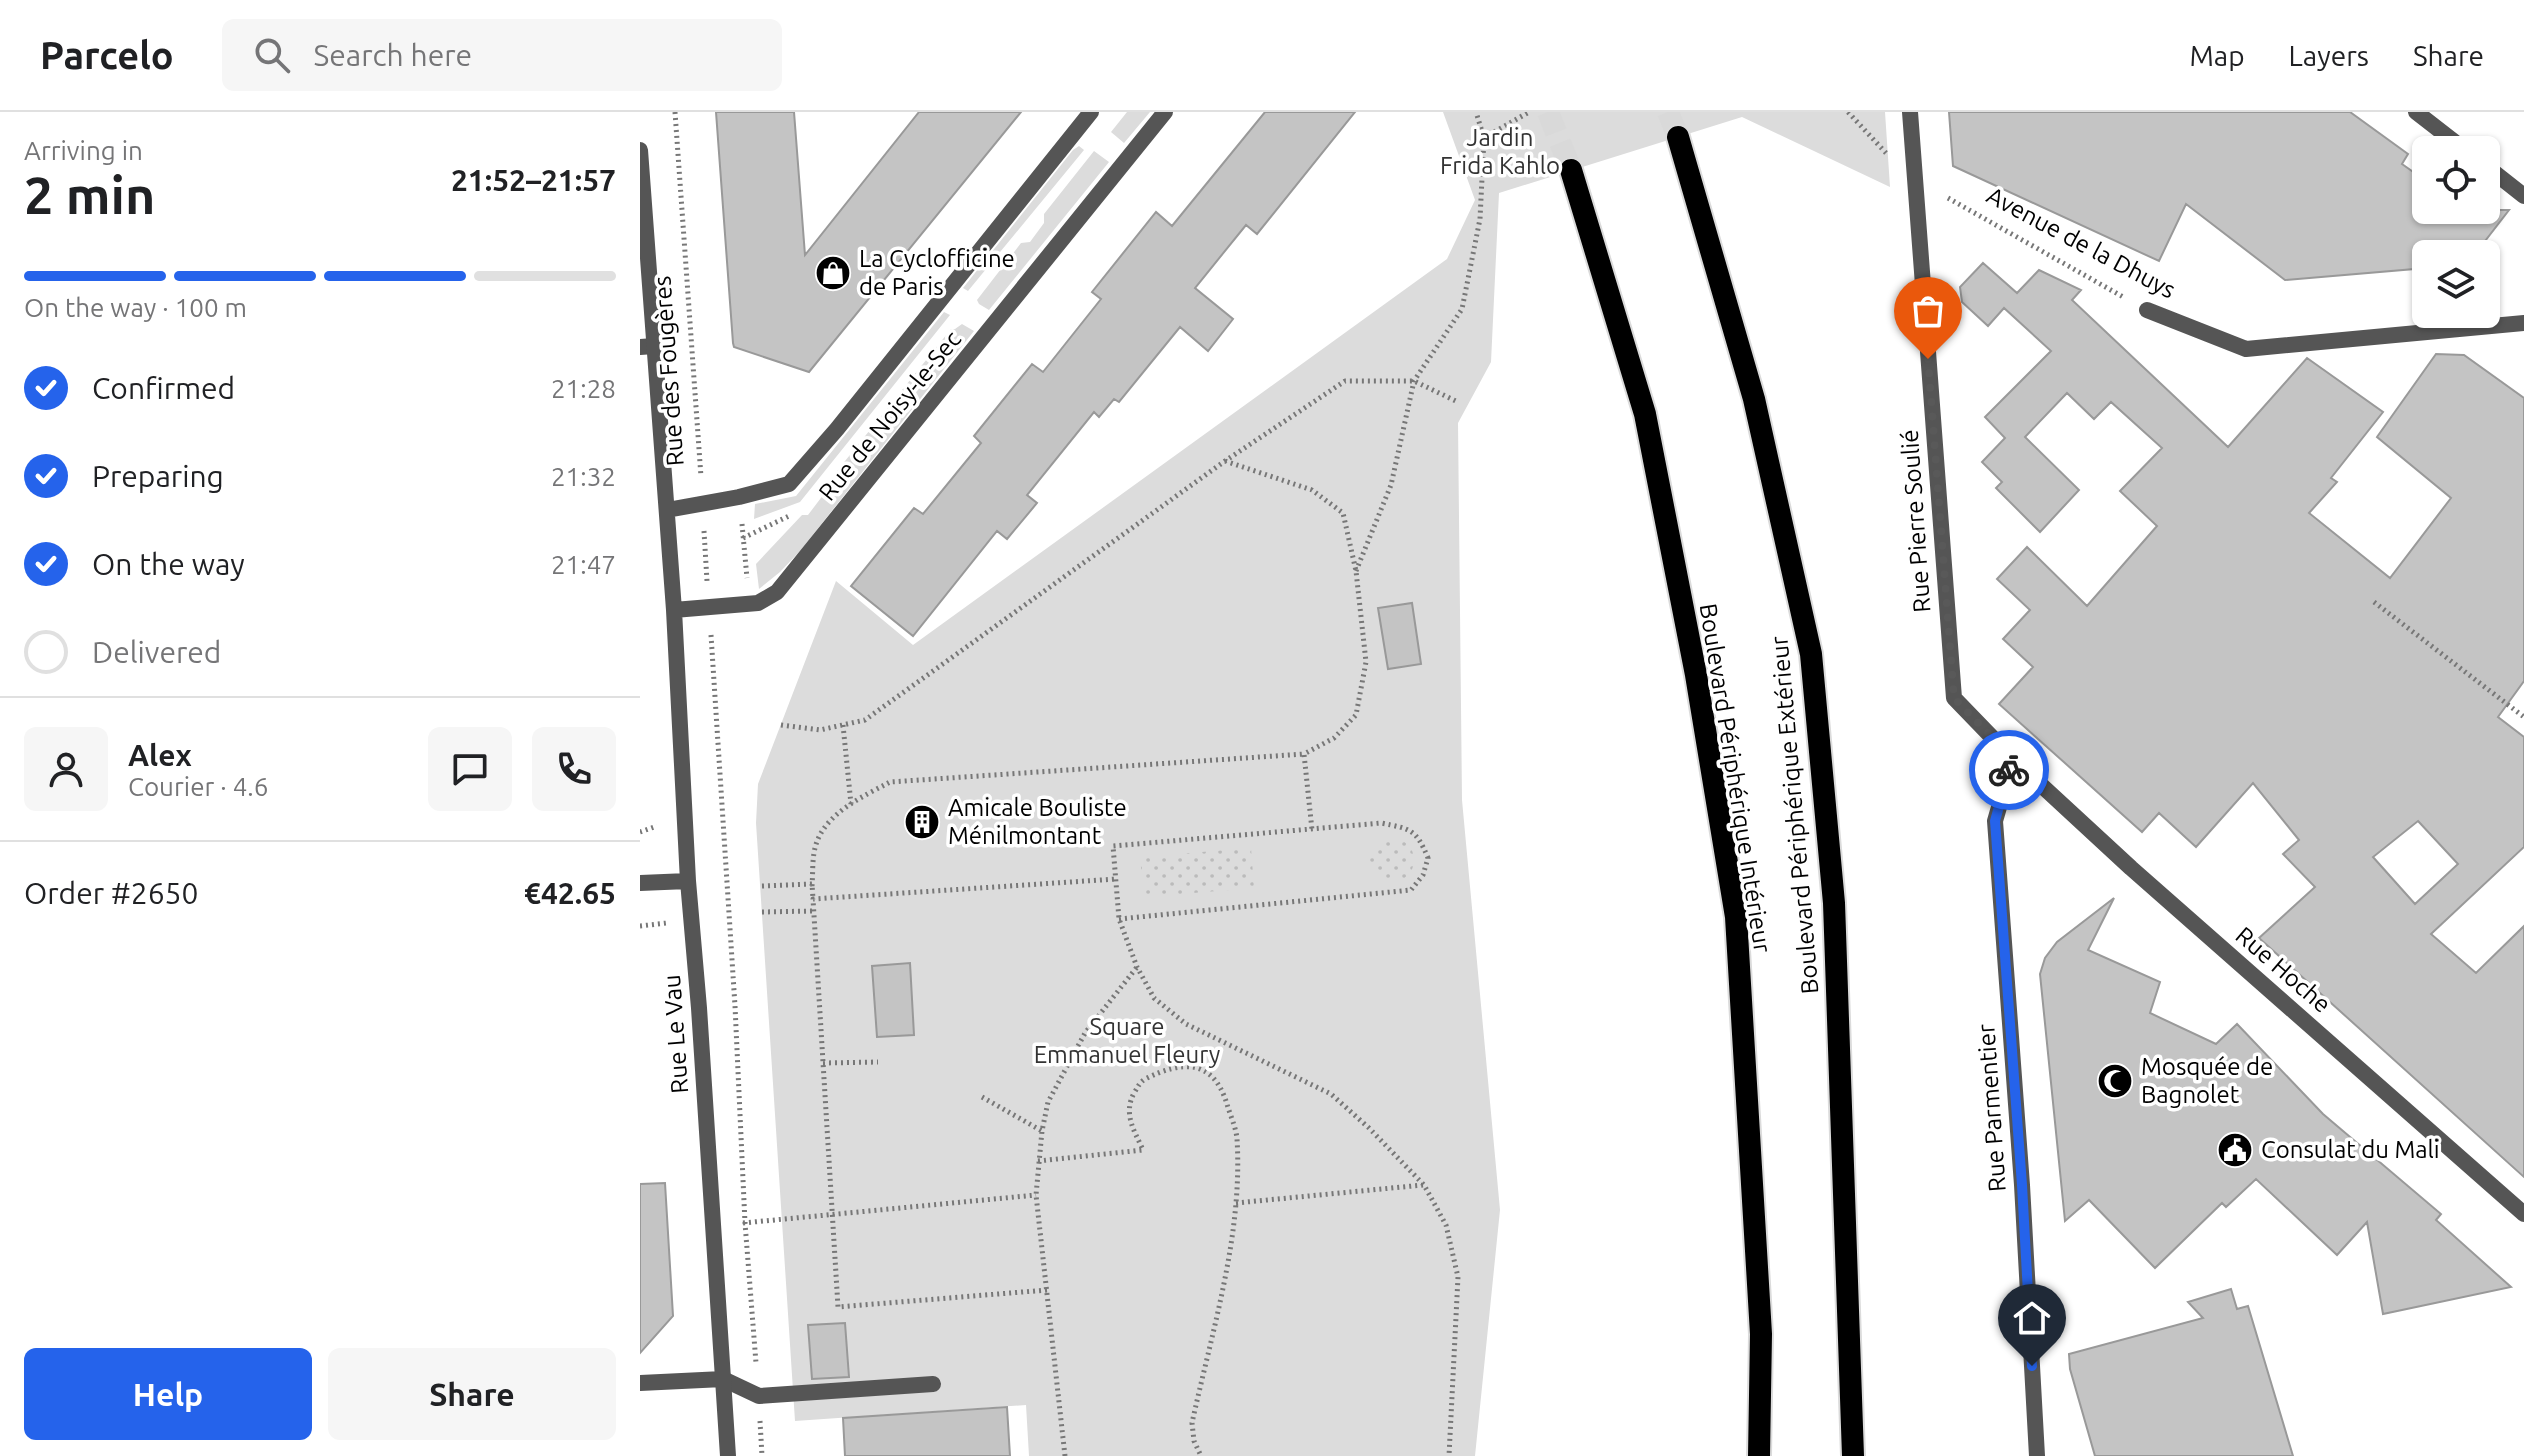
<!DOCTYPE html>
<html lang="en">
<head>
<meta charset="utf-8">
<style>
  body { margin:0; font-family:Ubuntu,sans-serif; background:#f6f6f6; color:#202124; height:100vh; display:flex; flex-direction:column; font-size:30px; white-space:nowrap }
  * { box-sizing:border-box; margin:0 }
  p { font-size:26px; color:#757577 }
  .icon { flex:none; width:44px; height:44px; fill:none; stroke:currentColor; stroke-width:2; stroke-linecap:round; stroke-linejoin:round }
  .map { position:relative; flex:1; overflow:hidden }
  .side { display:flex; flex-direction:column; background:#fff; width:640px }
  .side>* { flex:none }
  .controls { position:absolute; left:1772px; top:24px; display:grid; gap:16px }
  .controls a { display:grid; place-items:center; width:88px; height:88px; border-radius:12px; background:#fff; box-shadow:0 2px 6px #0004; font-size:40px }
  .pin { position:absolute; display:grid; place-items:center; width:68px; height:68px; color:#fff; margin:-82px -34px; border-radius:50% 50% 50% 0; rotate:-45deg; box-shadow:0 0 8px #0007 }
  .pin .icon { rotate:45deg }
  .courier { position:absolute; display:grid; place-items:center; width:80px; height:80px; margin:-40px; border:6px solid #2563eb; border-radius:50%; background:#fff; color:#222; box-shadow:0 2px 10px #0007 }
  .headline em { font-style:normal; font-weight:700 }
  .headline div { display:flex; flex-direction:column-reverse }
  .headline { display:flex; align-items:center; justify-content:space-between; height:136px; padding:0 24px }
  h1 { font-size:52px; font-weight:700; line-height:60px }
  .bar { display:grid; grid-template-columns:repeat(4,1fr); gap:12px 8px; align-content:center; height:96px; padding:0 24px }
  .bar i { height:10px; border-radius:6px; background:#e0e0e0 }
  .bar .on { background:#2563eb }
  .bar p { grid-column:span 4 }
  .line { display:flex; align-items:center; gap:20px; padding:0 24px; border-top:2px solid #e0e0e0 }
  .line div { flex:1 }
  .round { display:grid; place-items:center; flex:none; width:84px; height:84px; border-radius:12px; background:#f6f6f6 }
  ol { padding:0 24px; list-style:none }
  li { display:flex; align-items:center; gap:24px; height:88px }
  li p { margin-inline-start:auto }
  li .icon { padding:8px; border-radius:50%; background:#2563eb; color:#fff; stroke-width:4 }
  li:last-child { color:#757577 }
  li i { width:44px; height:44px; border:4px solid #e0e0e0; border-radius:50% }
  .action { display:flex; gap:16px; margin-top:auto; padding:16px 24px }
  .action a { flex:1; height:92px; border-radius:12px; background:#2563eb; color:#fff; font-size:32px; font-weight:700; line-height:92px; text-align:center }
  .action a+a { background:#f6f6f6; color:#202124 }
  header { display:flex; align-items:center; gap:48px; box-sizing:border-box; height:112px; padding:0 40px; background:#fff; border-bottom:2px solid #e0e0e0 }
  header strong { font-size:38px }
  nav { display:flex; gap:44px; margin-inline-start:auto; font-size:28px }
  .search { width:560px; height:72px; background:#f6f6f6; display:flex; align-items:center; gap:20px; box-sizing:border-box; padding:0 28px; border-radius:12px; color:#757577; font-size:30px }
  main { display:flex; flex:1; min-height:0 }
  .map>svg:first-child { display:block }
</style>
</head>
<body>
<header>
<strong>Parcelo</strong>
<div class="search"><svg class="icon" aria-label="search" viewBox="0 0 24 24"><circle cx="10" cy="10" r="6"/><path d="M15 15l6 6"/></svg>Search here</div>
<nav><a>Map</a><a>Layers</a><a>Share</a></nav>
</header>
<main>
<section class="side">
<div class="headline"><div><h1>2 min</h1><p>Arriving in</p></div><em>21:52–21:57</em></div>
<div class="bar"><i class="on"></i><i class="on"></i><i class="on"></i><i></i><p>On the way · 100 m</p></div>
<ol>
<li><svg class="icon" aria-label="check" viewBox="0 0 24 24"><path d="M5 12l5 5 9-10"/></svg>Confirmed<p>21:28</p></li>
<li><svg class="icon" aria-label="check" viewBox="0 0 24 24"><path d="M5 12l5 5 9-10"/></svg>Preparing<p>21:32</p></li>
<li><svg class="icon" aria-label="check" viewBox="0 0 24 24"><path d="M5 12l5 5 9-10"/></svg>On the way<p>21:47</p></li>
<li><i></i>Delivered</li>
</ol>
<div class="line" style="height:144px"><a class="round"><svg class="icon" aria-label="person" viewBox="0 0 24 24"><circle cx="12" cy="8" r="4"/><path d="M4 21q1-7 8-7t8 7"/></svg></a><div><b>Alex</b><p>Courier · 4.6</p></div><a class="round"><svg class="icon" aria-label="chat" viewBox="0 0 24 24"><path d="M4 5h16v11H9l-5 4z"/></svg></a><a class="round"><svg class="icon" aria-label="phone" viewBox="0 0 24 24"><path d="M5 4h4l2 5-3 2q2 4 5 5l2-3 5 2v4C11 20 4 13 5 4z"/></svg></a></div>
<div class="line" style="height:104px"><div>Order #2650</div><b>€42.65</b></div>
<div class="action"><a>Help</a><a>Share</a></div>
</section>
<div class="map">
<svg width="1884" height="1344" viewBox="0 0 1884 1344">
  <defs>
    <pattern id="garden-dots" width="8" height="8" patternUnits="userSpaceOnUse" patternTransform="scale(2)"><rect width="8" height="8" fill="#dcdcdc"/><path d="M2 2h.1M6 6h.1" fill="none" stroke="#bbb" stroke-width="1.8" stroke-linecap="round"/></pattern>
  </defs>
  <rect width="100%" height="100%" fill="#fff"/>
  <path fill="#dcdcdc" d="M 487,0 L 510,0 L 484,31 L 471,20 Z
    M 803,0 L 1245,0 L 1250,75 L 1102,5 L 859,81 L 851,250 L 818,311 L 822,688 L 860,1098 L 835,1344 L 389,1344 L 386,1293 L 155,1309 L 116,711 L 118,672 L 196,469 L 273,533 L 807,147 L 835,88 Z
    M 439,34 L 444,38 L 328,179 L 323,176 L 433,38 Z
    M 454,39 L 469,50 L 349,198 L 339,192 L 337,188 L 381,131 L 390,130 L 404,111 L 404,102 Z
    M 304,200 L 310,203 L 160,390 L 114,407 L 115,392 L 156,384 Z
    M 322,212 L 334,219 L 160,439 L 140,460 L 119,477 L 116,452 L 162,403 L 168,403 L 193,370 L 193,364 L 311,217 L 315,217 Z"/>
  <path fill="url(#garden-dots)" d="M730 748a22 22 0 1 1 44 0a22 22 0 1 1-44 0Z
    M 611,736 L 614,776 L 504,785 L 500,745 Z"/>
  <path fill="#c4c4c4" stroke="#999" stroke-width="2" fill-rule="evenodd" d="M 76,0 L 154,0 L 165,143 L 279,0 L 381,0 L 169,260 L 94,235 L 93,231 Z
    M 625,0 L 715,0 L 617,122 L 606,113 L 555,176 L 593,207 L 568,239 L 540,215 L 479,290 L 474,287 L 459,305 L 454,300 L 387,383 L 397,391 L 367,427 L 357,419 L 273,524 L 211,474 L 274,396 L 283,402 L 341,331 L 334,324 L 392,252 L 403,260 L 461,187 L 452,180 L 516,100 L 532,114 Z
    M 1309,0 L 1710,0 L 1768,42 L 1762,52 L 1786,69 L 1786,98 L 1869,98 L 1835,142 L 1786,142 L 1786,156 L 1645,168 L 1546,92 L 1519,149 L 1313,54 Z
    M 1343,151 L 1377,181 L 1399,158 L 1441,178 L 1432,188 L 1588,335 L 1667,246 L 1743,300 L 1691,366 L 1697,370 L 1669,401 L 1750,466 L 1811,386 L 1737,325 L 1796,242 L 1824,243 L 1884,286 L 1884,569 L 1858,605 L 1884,625 L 1884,735 L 1791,822 L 1836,861 L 1884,814 L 1884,1065 L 1619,826 L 1675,775 L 1643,742 L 1659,728 L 1613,671 L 1556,735 L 1519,701 L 1502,720 L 1359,592 L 1393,555 L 1363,527 L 1390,498 L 1357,467 L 1387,435 L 1447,494 L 1517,414 L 1480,379 L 1522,336 L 1471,290 L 1454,307 L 1427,281 L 1385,325 L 1439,378 L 1400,420 L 1356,376 L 1362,370 L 1342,350 L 1365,326 L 1345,305 L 1411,239 L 1364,196 L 1348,214 L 1322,190 L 1320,175 ZM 1778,709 L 1818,752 L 1775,792 L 1733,745 Z
    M 772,491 L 781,552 L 748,557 L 738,496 Z
    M 1474,786 L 1448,838 L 1520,870 L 1510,901 L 1576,932 L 1597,912 L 1683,1002 L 1801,1102 L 1796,1108 L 1871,1175 L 1743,1202 L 1727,1110 L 1697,1143 L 1616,1067 L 1586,1095 L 1582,1091 L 1515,1156 L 1449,1088 L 1425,1109 L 1400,862 L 1405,846 L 1417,830 Z
    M 270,851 L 274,923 L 237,925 L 232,854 Z
    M 25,1071 L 33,1204 L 0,1241 L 0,1072 Z
    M 1591,1177 L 1597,1197 L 1608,1194 L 1653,1344 L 1455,1344 L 1430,1257 L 1429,1242 L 1563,1206 L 1548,1190 Z
    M 205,1211 L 209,1265 L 172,1267 L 168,1213 Z
    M 367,1295 L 370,1344 L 205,1344 L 203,1306 Z"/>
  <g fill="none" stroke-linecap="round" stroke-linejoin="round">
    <path stroke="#d9d9d9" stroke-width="22" stroke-dasharray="22 11" stroke-linecap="butt" d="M 908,0 L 931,58
      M 1028,0 L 1038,25"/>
    <defs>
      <path id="trunk" d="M 1038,25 L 1114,287 L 1171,542 L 1194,791 L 1213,1344
        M 931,58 L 1005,302 L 1056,563 L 1096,805 L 1121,1222 L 1119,1344"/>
    </defs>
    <use href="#trunk" stroke="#dbdbdb" stroke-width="26"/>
    <path stroke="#777" stroke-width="5" stroke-dasharray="2 4" stroke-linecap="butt" d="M 35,0 L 61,365
      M 1208,0 L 1246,41
      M 844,26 L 889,0
      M 1308,86 L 1485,186
      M 585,349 L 672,378 L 703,401 L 716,459 L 726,550 L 716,603 L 694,626 L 664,642 L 672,718
      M 102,412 L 107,466
      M 64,419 L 67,469
      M 103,426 L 151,403
      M 716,459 L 751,373 L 774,269 L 822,197 L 840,107 L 844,26 L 836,0
      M 1734,490 L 1884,605
      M 71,523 L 95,894 L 105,1111 L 116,1251
      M 141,613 L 180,618 L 225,608 L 585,349 L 705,269 L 774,269 L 818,290
      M 203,613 L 211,692
      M 0,720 L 17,714
      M 122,774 L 172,772 L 173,787
      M 172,774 C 173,762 172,748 175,736 C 183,702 222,685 250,670 L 664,642
      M 122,800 L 173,799
      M 479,807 L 771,778 L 783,763 L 788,746 C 776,717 771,717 741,711 L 473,734 L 479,807 L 497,855 L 514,886 L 546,912 L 691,982 L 729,1016 L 784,1073 L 806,1113 L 818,1165 L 809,1344
      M 0,814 L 27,811
      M 183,951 L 238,950
      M 342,985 L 402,1019
      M 398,1049 L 503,1038 C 494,1018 483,1002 494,981 C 498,975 499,971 505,967 C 543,948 573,947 587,992 C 590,1003 596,1015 597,1027 C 603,1122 572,1219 552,1311 L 554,1329 L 561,1344
      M 596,1091 L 783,1073
      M 103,1111 L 396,1083
      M 407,1178 L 198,1195 L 173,787 L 476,767
      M 120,1309 L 122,1344
      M 425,1344 L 396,1083 L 402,1019 L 408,990 L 445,921 L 497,855"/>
    <path stroke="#555" stroke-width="16" d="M 83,1267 L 119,1284 L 293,1272"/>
    <path stroke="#555" stroke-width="16" d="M 0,235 L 14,234"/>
    <path stroke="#555" stroke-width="16" d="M 1776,0 L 1825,38
      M 0,38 L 34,498 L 48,769 L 59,896 L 88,1344
      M 1846,54 L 1884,84
      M 1507,198 L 1606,237 L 1884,211
      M 27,398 L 99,385 L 149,372 L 197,317 L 451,0
      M 34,498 L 118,491 L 137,480 L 525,0
      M 1373,647 L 1491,756 L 1884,1102
      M 0,771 L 48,769
      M 0,1271 L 83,1267"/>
    <path stroke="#555" stroke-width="16" d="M 1270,0 L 1314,586 L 1373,647 L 1355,709 L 1382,1073 L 1397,1344"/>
    <use href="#trunk" stroke="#000" stroke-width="22"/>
  </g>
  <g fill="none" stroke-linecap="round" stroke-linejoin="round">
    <path stroke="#595959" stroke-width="8" stroke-dasharray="0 14.4" d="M 1288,247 L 1314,586 L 1373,647 L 1369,658"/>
    <path stroke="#2563eb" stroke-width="10" d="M 1369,658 L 1355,709 L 1382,1073 L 1392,1254"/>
  </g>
  <defs>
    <symbol id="shop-disc" viewBox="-11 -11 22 22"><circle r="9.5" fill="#000" stroke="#fff"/><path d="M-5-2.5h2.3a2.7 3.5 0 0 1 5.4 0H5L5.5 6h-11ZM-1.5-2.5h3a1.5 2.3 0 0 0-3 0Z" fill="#fff"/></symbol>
    <symbol id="building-disc" viewBox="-11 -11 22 22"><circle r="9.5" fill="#000" stroke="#fff"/><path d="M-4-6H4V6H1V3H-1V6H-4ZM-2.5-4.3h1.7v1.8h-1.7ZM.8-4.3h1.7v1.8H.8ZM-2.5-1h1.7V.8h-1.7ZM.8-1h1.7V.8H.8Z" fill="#fff"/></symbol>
    <symbol id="mosque-disc" viewBox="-11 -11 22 22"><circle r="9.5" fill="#000" stroke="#fff"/><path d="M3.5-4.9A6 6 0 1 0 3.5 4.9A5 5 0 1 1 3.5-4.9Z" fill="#fff"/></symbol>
    <symbol id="civic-disc" viewBox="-11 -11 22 22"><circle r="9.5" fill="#000" stroke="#fff"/><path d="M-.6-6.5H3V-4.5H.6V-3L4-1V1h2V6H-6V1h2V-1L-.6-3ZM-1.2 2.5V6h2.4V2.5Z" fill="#fff"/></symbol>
  </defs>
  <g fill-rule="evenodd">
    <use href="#shop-disc" x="173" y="141" width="40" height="40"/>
    <use href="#building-disc" x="262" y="690" width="40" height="40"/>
    <use href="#mosque-disc" x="1455" y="949" width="40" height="40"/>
    <use href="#civic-disc" x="1575" y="1018" width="40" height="40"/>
  </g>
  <g text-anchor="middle" stroke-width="7" stroke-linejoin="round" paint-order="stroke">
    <g font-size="24" fill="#333" stroke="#fff">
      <text x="860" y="34">Jardin<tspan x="860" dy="28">Frida Kahlo</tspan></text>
      <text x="487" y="923">Square<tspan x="487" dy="28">Emmanuel Fleury</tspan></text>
    </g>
    <g font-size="24" fill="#000" stroke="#fff">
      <text transform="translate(1441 131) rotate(28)" y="8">Avenue de la Dhuys</text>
      <text transform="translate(29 259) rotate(-94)" y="8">Rue des Fougères</text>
      <text transform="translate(250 304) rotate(-51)" y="8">Rue de Noisy-le-Sec</text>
      <text transform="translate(1276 409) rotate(-94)" y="8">Rue Pierre Soulié</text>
      <text transform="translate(1095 666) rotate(81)" y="8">Boulevard Périphérique Intérieur</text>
      <text transform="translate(1155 703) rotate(-95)" y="8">Boulevard Périphérique Extérieur</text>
      <text transform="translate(1643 858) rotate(41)" y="8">Rue Hoche</text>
      <text transform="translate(36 922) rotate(-94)" y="8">Rue Le Vau</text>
      <text transform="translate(1352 996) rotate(-94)" y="8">Rue Parmentier</text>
    </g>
    <g font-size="24" fill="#000" stroke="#fff" text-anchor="start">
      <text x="219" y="155">La Cyclofficine<tspan x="219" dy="28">de Paris</tspan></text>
      <text x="308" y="704">Amicale Bouliste<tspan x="308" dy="28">Ménilmontant</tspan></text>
      <text x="1501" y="963">Mosquée de<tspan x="1501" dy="28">Bagnolet</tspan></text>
      <text x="1621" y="1046">Consulat du Mali</text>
    </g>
  </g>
</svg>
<div class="controls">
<a><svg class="icon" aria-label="locate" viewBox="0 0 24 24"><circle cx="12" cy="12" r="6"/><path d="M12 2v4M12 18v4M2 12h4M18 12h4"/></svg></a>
<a><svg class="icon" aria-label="layers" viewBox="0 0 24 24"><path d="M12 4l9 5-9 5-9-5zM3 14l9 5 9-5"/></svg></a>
</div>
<div class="pin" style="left:1288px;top:247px;background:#ea580c"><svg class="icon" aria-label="bag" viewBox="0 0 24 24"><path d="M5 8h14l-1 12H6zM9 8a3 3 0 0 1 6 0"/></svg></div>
<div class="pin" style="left:1392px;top:1254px;background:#1f2937"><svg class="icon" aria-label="home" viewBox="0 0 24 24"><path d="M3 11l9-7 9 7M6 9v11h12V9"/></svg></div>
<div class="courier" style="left:1369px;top:658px"><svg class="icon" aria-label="bike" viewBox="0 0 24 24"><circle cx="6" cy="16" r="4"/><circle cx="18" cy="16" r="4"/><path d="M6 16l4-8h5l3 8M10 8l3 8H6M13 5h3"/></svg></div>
</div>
</main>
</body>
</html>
